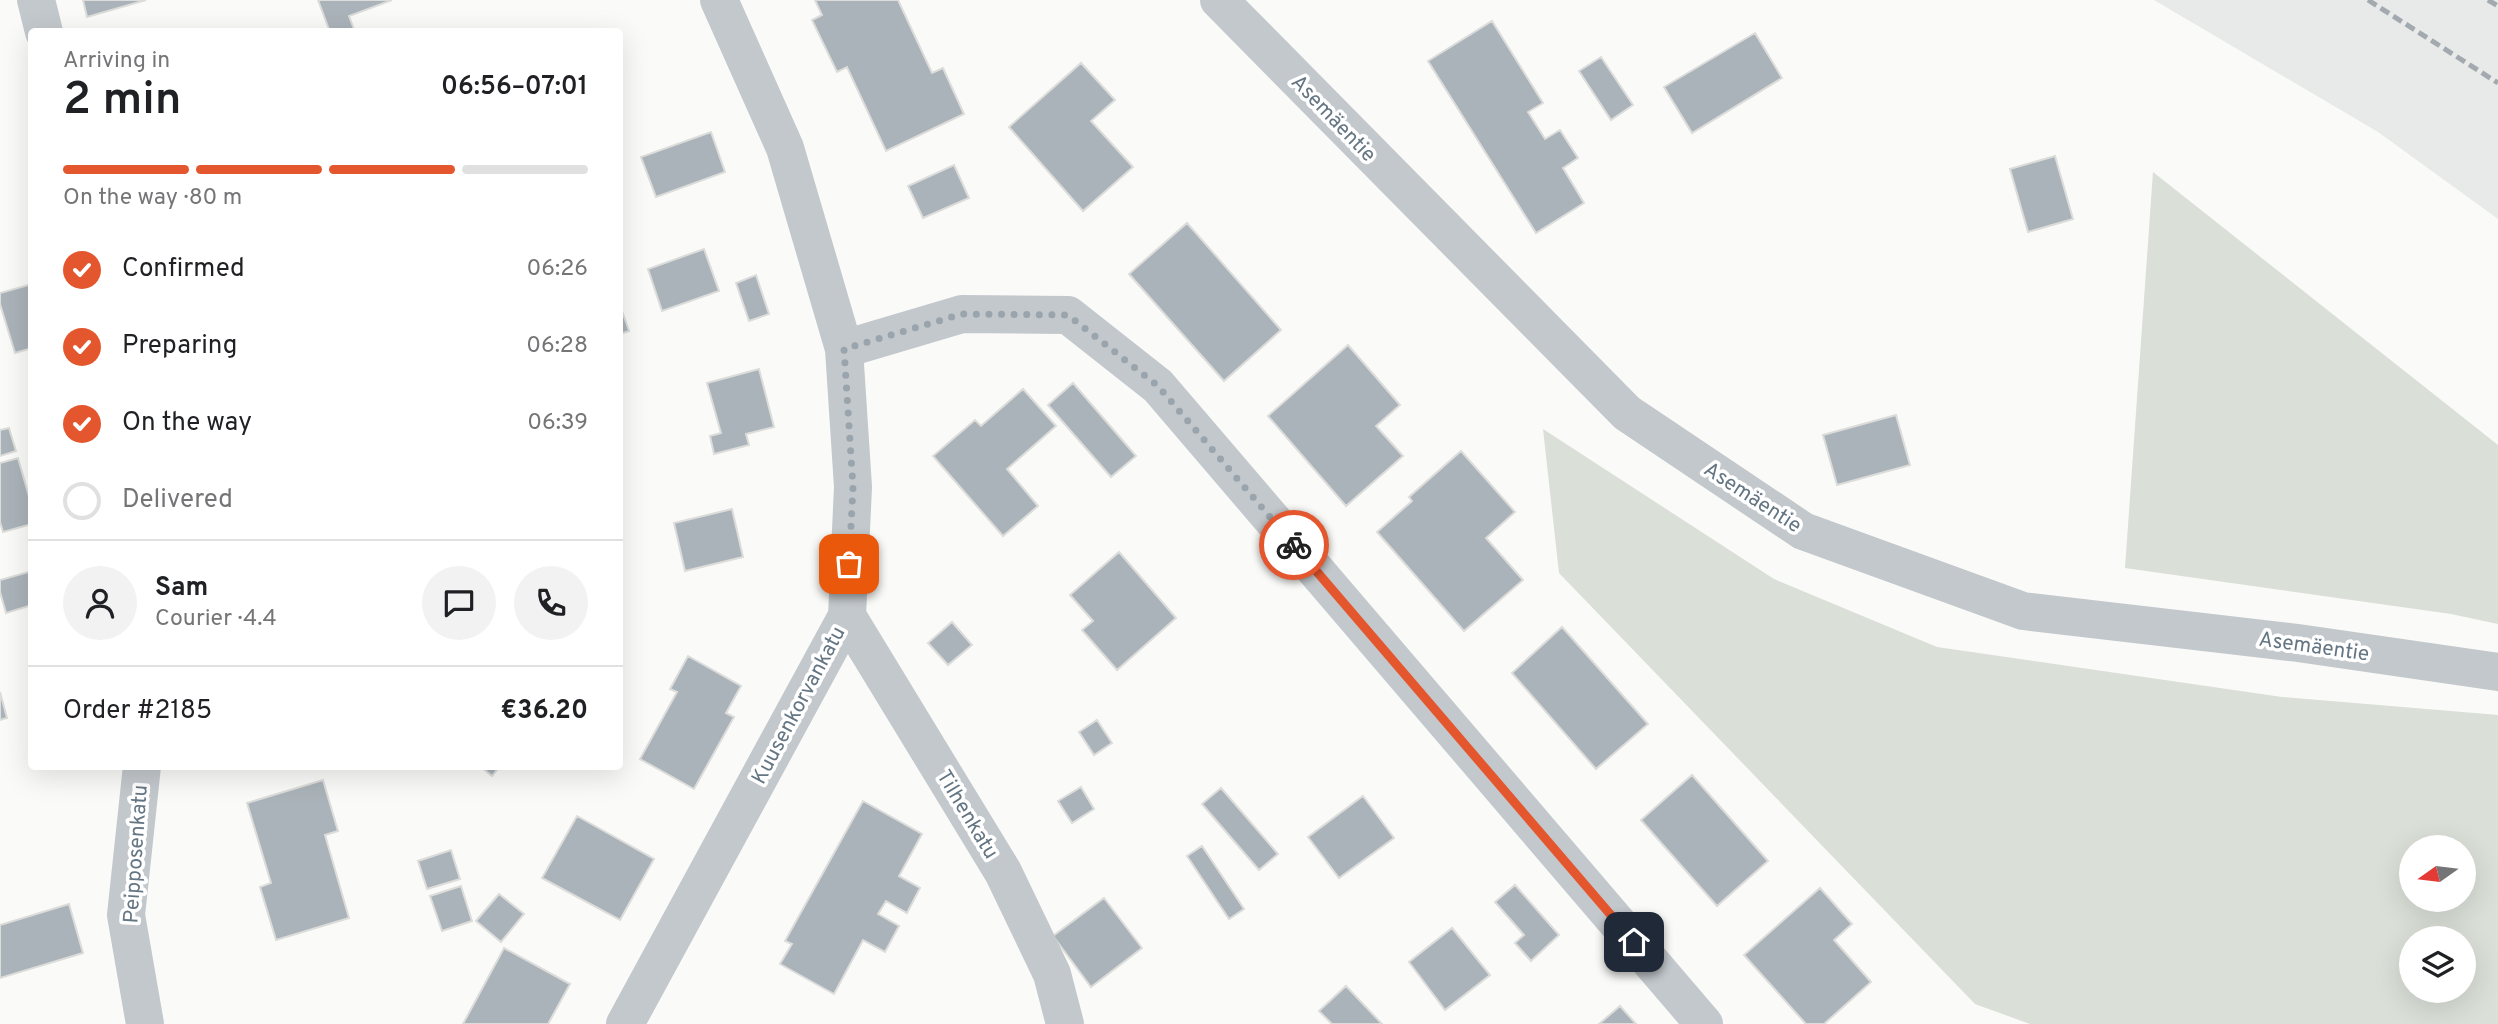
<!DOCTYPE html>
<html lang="en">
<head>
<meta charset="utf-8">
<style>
  body { margin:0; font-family:Overpass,sans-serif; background:#f2f2f2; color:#202124; height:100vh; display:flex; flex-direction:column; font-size:26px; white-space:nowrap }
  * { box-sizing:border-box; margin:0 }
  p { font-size:23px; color:#757577 }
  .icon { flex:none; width:38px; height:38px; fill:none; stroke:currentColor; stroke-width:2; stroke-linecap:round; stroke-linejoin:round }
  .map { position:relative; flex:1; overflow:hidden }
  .drawer { position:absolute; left:28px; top:28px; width:595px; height:742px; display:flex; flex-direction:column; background:#fff; border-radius:7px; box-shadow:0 7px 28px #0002 }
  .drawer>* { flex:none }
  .needle { width:46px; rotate:256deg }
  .buttons { position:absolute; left:2399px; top:835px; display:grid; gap:14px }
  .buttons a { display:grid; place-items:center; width:77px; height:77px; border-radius:50%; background:#fff; box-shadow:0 7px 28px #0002; font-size:35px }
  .pin { position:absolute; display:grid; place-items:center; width:60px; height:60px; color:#fff; margin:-30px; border-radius:14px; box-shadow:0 4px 10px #0006 }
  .courier { position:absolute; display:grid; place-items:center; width:70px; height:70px; margin:-35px; border:5px solid #e4572e; border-radius:50%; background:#fff; color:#222; box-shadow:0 2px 9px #0007 }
  .summary em { font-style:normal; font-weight:600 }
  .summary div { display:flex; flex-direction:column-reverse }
  .summary { display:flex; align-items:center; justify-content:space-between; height:119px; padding:0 35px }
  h1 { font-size:46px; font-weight:600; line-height:52px }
  .bar { display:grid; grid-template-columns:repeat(4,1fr); gap:10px 7px; align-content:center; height:84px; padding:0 35px }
  .bar i { height:9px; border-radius:5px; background:#e0e0e0 }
  .bar .selected { background:#e4572e }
  .bar p { grid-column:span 4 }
  .line { display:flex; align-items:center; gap:18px; padding:0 35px; border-top:2px solid #e0e0e0 }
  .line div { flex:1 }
  .round { display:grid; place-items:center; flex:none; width:74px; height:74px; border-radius:37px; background:#f2f2f2 }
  ol { padding:0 35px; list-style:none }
  li { display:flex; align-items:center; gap:21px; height:77px }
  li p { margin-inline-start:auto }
  li .icon { padding:7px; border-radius:50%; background:#e4572e; color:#fff; stroke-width:4 }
  li:last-child { color:#757577 }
  li i { width:38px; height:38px; border:4px solid #e0e0e0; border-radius:50% }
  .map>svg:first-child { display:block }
</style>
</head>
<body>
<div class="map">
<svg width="2498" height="1024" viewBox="0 0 2498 1024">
  <rect width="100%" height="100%" fill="#fafaf8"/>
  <path fill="#e8e9e9" d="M 2154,0 L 2498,0 L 2498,219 L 2378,132 Z"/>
  <path fill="#dadfd7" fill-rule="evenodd" d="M 2153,172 L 2498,445 L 2498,624 L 2451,614 L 2125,568 Z
    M 1543,429 L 1774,579 L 1937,647 L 2282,697 L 2498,715 L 2498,1024 L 2030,1024 L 1975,1004 L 1559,573 ZM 2412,847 L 2464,847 L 2464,900 L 2412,900 ZM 2412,938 L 2464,938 L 2464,990 L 2412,990 Z"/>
  <path fill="#aab3b9" stroke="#dcdcda" stroke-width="2" d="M 83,0 L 146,0 L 87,17 Z
    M 318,0 L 392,0 L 349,16 L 355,32 L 330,32 Z
    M 815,0 L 898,0 L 932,73 L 943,68 L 964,114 L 886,151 L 847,67 L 837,72 L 812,20 L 822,15 Z
    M 1492,21 L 1543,103 L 1528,112 L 1545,139 L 1560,130 L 1578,158 L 1563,168 L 1584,203 L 1536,233 L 1428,61 Z
    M 1755,33 L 1782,78 L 1692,133 L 1664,87 Z
    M 1601,57 L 1633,105 L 1611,120 L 1579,71 Z
    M 1081,63 L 1115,100 L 1091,121 L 1133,167 L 1083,211 L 1009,127 Z
    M 711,132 L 725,172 L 656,197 L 641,157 Z
    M 2055,156 L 2073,219 L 2028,232 L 2010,169 Z
    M 954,165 L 969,198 L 923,218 L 908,186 Z
    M 1187,223 L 1281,330 L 1224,381 L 1129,274 Z
    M 704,249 L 719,291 L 662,311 L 648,269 Z
    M 756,275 L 769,314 L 749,321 L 736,283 Z
    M 32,284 L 32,348 L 15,353 L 0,304 L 0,293 Z
    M 620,305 L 629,331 L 620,334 Z
    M 1348,345 L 1400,405 L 1376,426 L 1403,456 L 1346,506 L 1268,416 Z
    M 759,369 L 774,427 L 746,434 L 749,445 L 714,454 L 710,436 L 721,433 L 707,383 Z
    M 1073,383 L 1136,456 L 1111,477 L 1048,405 Z
    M 1023,389 L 1056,426 L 1007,469 L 1038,506 L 1003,536 L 933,456 L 975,420 L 981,426 Z
    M 1896,415 L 1910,465 L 1837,485 L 1823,435 Z
    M 9,428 L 16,451 L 0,456 L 0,430 Z
    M 1461,451 L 1515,512 L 1486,538 L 1523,580 L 1464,631 L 1377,532 L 1412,501 L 1409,497 Z
    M 18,458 L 32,507 L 32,524 L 3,532 L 0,522 L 0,463 Z
    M 732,509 L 743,557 L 685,571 L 674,523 Z
    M 1119,552 L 1176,618 L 1117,670 L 1082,630 L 1093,621 L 1070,595 Z
    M 32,571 L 32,605 L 6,613 L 0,592 L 0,580 Z
    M 952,622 L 972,645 L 948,665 L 928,643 Z
    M 1562,627 L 1648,724 L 1596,769 L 1512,673 Z
    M 688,656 L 741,686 L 726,713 L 734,717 L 694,789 L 640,759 L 677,692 L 670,689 Z
    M 0,692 L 7,718 L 0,720 Z
    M 1097,720 L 1112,743 L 1094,755 L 1079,732 Z
    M 480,766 L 500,766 L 492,776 Z
    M 1692,775 L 1768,861 L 1717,906 L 1641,820 Z
    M 323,780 L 338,831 L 325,835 L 349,918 L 276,940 L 260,887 L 271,883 L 247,803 Z
    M 1081,787 L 1094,809 L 1072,823 L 1058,801 Z
    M 1221,788 L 1278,854 L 1259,870 L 1202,804 Z
    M 1363,796 L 1394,838 L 1339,878 L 1308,837 Z
    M 863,801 L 922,834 L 899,876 L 920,888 L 907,913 L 886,901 L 878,914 L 899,926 L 885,952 L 863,940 L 834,994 L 780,964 L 792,944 L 785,941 Z
    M 577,816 L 654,859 L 620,920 L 542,878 Z
    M 1202,846 L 1244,909 L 1229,919 L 1187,856 Z
    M 451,850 L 460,879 L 427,889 L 418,861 Z
    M 1515,885 L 1559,935 L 1531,961 L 1515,943 L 1524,935 L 1495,902 Z
    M 461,886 L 472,921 L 442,931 L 430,896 Z
    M 1820,888 L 1852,924 L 1834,940 L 1871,982 L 1824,1024 L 1806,1024 L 1744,955 Z
    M 499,894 L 524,914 L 501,942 L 476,921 Z
    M 1104,898 L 1142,948 L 1091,987 L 1053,936 Z
    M 69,904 L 83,953 L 0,978 L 0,925 Z
    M 1452,928 L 1490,975 L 1445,1010 L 1409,962 Z
    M 504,948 L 570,984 L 548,1024 L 463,1024 Z
    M 1346,986 L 1382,1024 L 1332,1024 L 1319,1011 Z
    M 1620,1006 L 1636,1024 L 1599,1024 Z"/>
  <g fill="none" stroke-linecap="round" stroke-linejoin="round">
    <path stroke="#c3c8cc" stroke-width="38" d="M 36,0 L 44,32
      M 1219,0 L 1627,413 L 1803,531 L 2023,611 L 2298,643 L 2498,672
      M 844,349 L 962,314 L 1068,315 L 1158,386 L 1704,1024
      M 847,616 L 1003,872 L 1052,974 L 1065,1024
      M 142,766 L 126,915 L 145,1024
      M 625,1024 L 847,616 L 853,487 L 844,349 L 785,148 L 719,0"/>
    <path stroke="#a2aab0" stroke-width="5" stroke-dasharray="10 5" stroke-linecap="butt" d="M 2368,0 L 2498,83
      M 2488,0 L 2498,6"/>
  </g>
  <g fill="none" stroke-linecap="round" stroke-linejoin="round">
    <path stroke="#99a4ac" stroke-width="7" stroke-dasharray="0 12.6" d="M 849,564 L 853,487 L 844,349 L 962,314 L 1068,315 L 1158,386 L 1294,545"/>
    <path stroke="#e4572e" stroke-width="9" d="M 1294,545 L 1634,942"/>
  </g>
  <g text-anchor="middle" stroke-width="7" stroke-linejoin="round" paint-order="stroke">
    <g font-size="21" fill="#657683" stroke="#fff">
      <text transform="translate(1334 118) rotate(46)" y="7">Asemäentie</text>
      <text transform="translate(1753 497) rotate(33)" y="7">Asemäentie</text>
      <text transform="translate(2314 646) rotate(8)" y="7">Asemäentie</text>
      <text transform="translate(798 705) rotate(-62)" y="7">Kuusenkorvankatu</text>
      <text transform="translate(968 814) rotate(59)" y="7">Tilhenkatu</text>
      <text transform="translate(135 854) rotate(-86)" y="7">Peipposenkatu</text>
    </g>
  </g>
</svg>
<div class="buttons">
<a><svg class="needle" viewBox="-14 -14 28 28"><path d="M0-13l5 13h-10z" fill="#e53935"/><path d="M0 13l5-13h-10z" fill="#757577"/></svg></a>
<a><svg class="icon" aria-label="layers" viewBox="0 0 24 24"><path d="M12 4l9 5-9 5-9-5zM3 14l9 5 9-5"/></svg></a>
</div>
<div class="pin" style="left:849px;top:564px;background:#ea580c"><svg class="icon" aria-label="bag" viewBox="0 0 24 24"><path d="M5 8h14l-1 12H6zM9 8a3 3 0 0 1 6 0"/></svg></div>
<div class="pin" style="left:1634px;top:942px;background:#1f2937"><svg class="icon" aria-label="home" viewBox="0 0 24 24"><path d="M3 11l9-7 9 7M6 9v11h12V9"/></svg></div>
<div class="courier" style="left:1294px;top:545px"><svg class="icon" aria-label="bike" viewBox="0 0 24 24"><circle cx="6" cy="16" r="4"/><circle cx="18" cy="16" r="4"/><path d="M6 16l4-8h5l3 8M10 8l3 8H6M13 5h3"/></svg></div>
<section class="drawer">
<div class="summary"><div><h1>2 min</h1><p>Arriving in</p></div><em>06:56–07:01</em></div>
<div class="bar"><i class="selected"></i><i class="selected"></i><i class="selected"></i><i></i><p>On the way · 80 m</p></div>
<ol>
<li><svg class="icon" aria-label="check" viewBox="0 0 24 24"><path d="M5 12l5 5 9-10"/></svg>Confirmed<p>06:26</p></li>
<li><svg class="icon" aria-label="check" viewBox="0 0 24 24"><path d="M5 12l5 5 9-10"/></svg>Preparing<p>06:28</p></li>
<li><svg class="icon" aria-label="check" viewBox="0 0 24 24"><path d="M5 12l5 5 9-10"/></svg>On the way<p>06:39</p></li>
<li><i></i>Delivered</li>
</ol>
<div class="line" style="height:126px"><a class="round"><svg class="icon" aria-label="person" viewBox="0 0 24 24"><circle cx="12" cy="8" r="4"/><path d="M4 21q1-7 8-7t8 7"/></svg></a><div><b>Sam</b><p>Courier · 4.4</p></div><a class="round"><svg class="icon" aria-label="chat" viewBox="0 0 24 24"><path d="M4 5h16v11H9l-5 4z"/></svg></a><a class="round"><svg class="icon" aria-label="phone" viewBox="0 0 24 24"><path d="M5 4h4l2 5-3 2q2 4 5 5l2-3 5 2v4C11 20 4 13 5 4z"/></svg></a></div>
<div class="line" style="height:91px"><div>Order #2185</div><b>€36.20</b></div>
</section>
</div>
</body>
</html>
